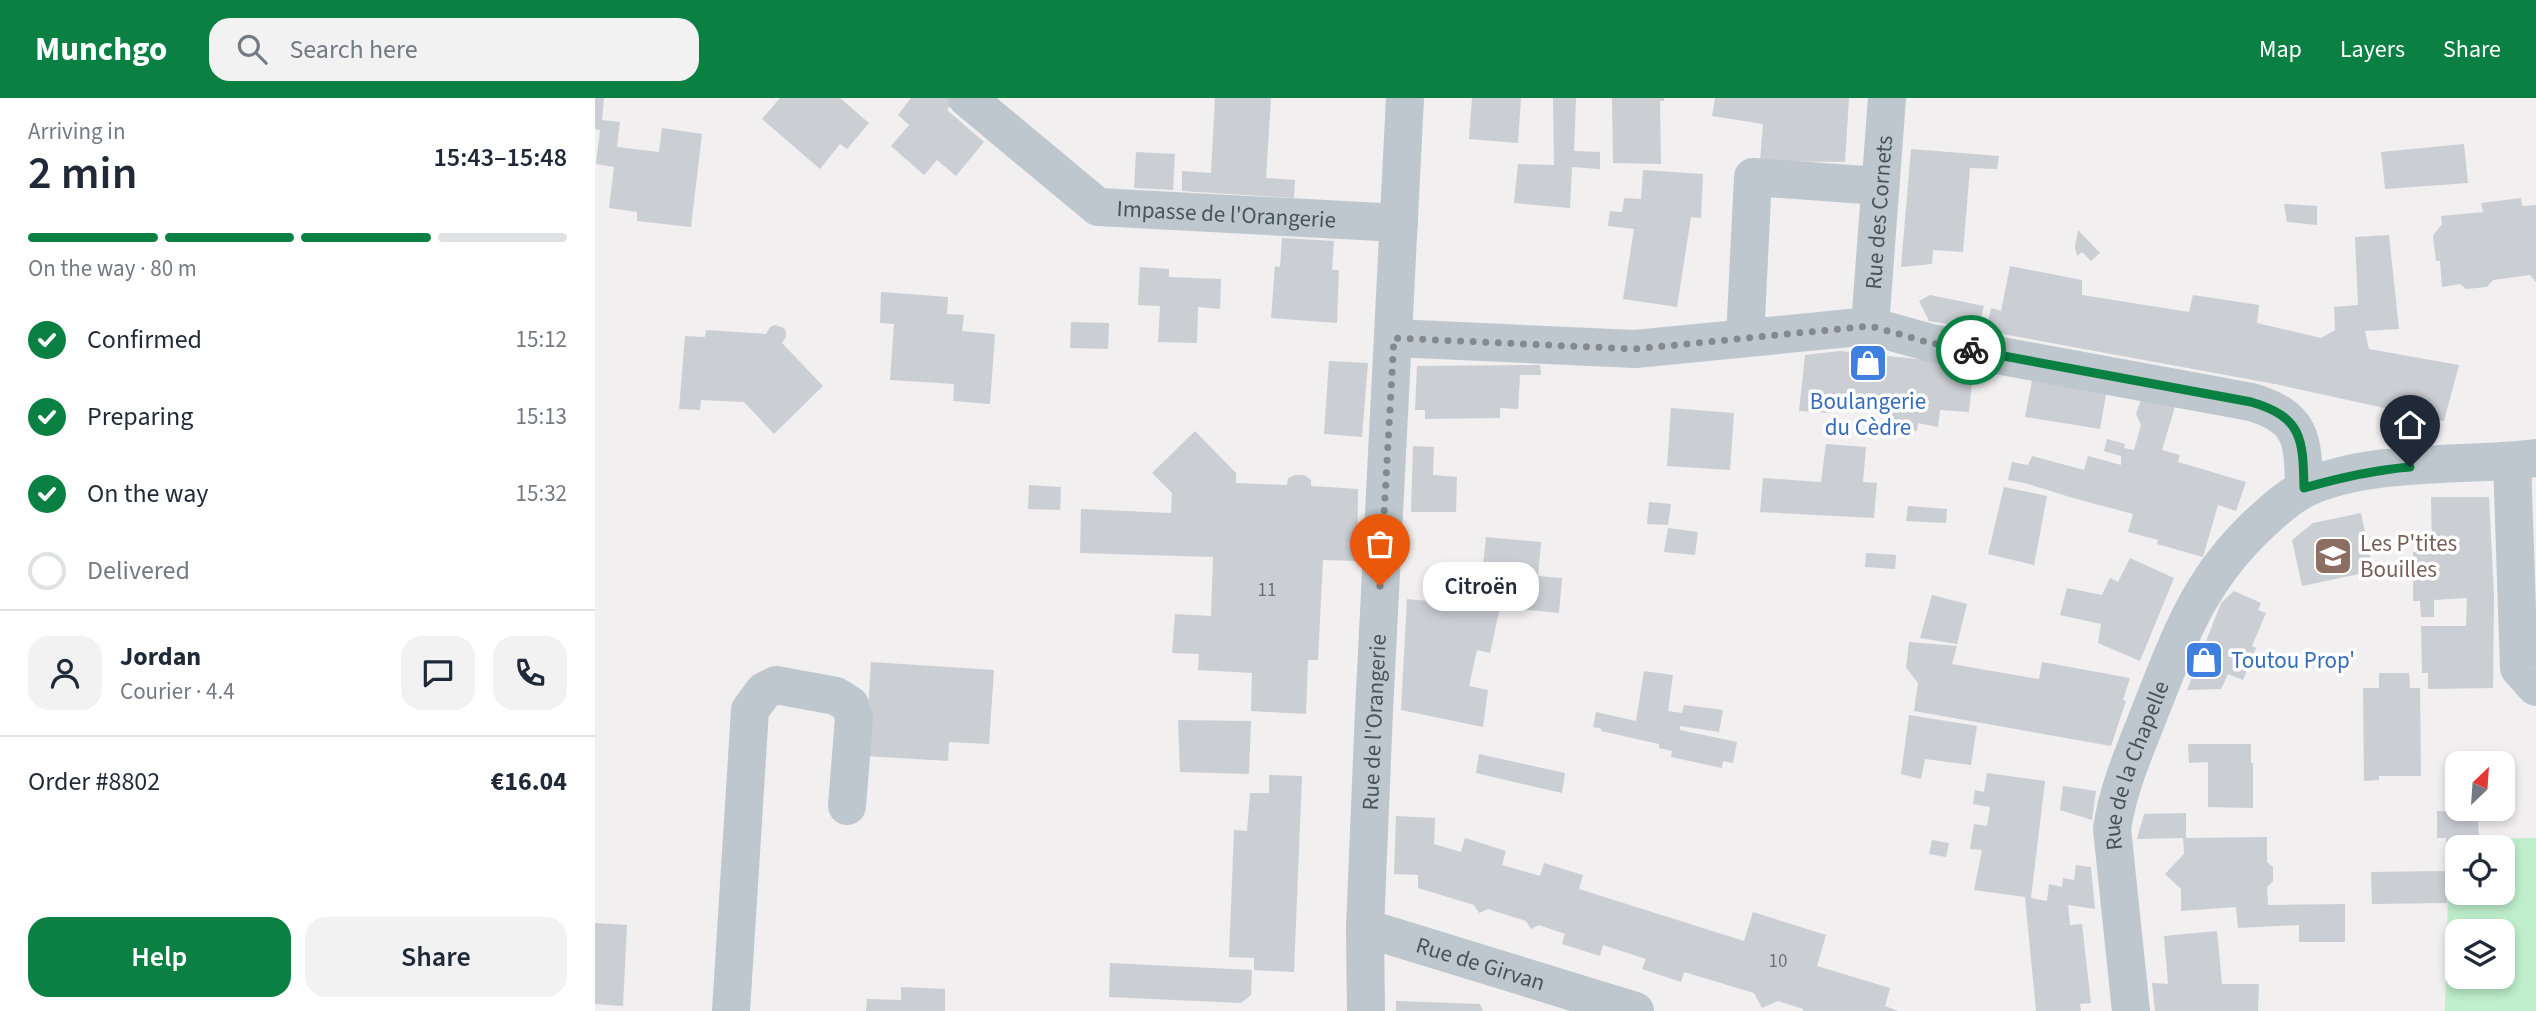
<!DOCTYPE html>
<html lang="en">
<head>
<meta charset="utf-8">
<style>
  body { margin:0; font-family:"Source Sans 3",sans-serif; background:#f2f2f3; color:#1f2937; height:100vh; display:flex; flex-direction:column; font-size:26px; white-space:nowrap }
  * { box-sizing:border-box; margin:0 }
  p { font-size:23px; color:#747a83 }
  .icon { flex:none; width:38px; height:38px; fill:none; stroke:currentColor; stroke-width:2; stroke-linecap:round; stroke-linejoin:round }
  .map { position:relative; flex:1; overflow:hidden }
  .drawer { display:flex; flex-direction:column; background:#fff; width:595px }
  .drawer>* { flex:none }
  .needle { width:46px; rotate:25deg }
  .controls { position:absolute; left:1850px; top:653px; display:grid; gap:14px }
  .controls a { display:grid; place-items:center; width:70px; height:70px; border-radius:14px; background:#fff; box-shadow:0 4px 10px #0003; font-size:35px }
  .pin { position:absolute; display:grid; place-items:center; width:60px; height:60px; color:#fff; margin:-72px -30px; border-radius:50% 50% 50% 0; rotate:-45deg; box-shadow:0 0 7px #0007 }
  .pin .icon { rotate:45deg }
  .courier { position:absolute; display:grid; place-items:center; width:70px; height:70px; margin:-35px; border:5px solid #0b8043; border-radius:50%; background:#fff; color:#222; box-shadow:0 2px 9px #0007 }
  .bubble { position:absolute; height:49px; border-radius:21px; background:#fff; box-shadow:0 4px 10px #0003; font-size:23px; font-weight:600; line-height:49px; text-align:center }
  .head em { font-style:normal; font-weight:600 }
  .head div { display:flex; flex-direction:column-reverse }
  .head { display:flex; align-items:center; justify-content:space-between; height:119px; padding:0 28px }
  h1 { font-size:46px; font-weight:600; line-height:52px }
  .bar { display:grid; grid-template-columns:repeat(4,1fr); gap:10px 7px; align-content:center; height:84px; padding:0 28px }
  .bar i { height:9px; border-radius:5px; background:#e0e1e3 }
  .bar .selected { background:#0b8043 }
  .bar p { grid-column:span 4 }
  .line { display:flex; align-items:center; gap:18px; padding:0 28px; border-top:2px solid #e0e1e3 }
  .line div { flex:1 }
  .round { display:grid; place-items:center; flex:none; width:74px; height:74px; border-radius:21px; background:#f2f2f3 }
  ol { padding:0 28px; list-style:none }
  li { display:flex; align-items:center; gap:21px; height:77px }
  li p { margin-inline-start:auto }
  li .icon { padding:7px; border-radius:50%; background:#0b8043; color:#fff; stroke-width:4 }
  li:last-child { color:#747a83 }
  li i { width:38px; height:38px; border:4px solid #e0e1e3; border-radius:50% }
  .cta { display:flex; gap:14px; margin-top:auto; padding:14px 28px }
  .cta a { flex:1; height:80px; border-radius:21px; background:#0b8043; color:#fff; font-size:28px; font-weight:600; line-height:80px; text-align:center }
  .cta a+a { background:#f2f2f3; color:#1f2937 }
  header { display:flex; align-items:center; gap:42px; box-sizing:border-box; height:98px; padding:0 35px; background:#0b8043; color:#fff }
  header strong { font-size:33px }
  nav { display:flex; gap:38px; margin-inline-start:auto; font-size:24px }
  .search { width:490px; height:63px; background:#f2f2f3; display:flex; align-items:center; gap:18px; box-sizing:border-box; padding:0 24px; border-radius:21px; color:#747a83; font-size:26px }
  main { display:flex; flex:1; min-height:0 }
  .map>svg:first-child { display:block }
</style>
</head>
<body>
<header>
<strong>Munchgo</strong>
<div class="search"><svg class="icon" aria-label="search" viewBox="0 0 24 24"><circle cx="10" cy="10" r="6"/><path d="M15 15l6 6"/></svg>Search here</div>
<nav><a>Map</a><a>Layers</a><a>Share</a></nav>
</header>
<main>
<section class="drawer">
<div class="head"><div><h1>2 min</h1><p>Arriving in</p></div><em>15:43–15:48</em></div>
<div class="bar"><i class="selected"></i><i class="selected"></i><i class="selected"></i><i></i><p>On the way · 80 m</p></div>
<ol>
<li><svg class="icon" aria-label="check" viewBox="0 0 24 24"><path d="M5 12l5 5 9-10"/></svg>Confirmed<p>15:12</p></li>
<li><svg class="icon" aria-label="check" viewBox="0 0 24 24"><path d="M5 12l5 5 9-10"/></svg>Preparing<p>15:13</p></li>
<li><svg class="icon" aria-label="check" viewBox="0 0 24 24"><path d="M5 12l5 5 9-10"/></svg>On the way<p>15:32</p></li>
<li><i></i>Delivered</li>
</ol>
<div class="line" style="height:126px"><a class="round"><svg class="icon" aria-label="person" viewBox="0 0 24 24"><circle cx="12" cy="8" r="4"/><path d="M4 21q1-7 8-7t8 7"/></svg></a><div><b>Jordan</b><p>Courier · 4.4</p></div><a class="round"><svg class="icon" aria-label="chat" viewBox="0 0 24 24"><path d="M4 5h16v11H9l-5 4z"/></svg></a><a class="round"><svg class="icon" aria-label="phone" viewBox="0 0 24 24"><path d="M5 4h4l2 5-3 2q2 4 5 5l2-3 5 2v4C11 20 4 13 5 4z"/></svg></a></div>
<div class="line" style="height:91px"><div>Order #8802</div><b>€16.04</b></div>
<div class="cta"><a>Help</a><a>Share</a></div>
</section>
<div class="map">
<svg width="1941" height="913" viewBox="0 0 1941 913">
  <rect width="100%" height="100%" fill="#f1efef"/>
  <path fill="#beeecc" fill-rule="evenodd" d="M 1941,740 L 1941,913 L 1850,913 L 1853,795 L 1908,794 L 1908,749 L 1885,749 L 1884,741 ZM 1862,833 L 1908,833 L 1908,878 L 1862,878 Z"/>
  <path fill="#cbced3" d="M 0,0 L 9,0 L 7,22 L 25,24 L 22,49 L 64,54 L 67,30 L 107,36 L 96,129 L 42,123 L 42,114 L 14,110 L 19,69 L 1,66 L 5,32 L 0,31 Z
    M 185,0 L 245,0 L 274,25 L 252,51 L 245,46 L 225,71 L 167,21 Z
    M 316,0 L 357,0 L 360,3 L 352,12 L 389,44 L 361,78 L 342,62 L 329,77 L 296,48 L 314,27 L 303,17 Z
    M 620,0 L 676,0 L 671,80 L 700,82 L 699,100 L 587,93 L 587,73 L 616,75 Z
    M 877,0 L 926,0 L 923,45 L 874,41 Z
    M 958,0 L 981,0 L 979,53 L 1005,54 L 1005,71 L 977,69 L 975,110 L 919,105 L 923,66 L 959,67 Z
    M 1017,0 L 1069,0 L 1069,3 L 1065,3 L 1066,66 L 1018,65 Z
    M 1120,0 L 1254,0 L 1250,64 L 1165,63 L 1168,26 L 1117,18 Z
    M 1869,46 L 1873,85 L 1790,91 L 1786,54 Z
    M 1316,51 L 1404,58 L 1402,71 L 1375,70 L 1368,154 L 1338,152 L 1337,166 L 1306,169 Z
    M 541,54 L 580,56 L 578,92 L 539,90 Z
    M 1048,72 L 1108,76 L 1106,120 L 1096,119 L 1082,209 L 1028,201 L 1039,131 L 1013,128 L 1015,113 L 1027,114 L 1029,100 L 1046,101 Z
    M 1926,100 L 1927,108 L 1941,107 L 1941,184 L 1935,177 L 1898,182 L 1892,189 L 1871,191 L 1865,186 L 1847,189 L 1845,163 L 1841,163 L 1838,138 L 1847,126 L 1846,118 L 1888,114 L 1886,105 Z
    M 1689,106 L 1722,108 L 1722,127 L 1692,124 Z
    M 1483,132 L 1505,155 L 1496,163 L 1487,154 L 1482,158 L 1480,149 Z
    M 1794,137 L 1804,231 L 1770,233 L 1774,251 L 1864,267 L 1849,323 L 1680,286 L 1391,233 L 1396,210 L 1406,213 L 1415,168 L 1487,182 L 1487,197 L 1594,214 L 1598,197 L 1664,207 L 1662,225 L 1726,240 L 1740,232 L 1739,209 L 1763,207 L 1760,139 Z
    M 687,140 L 739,143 L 737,172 L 744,172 L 742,225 L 676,220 L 680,168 L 685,169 Z
    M 545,169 L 574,171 L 574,179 L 626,181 L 625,211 L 603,209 L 602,245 L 563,244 L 565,208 L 543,207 Z
    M 286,194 L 353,199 L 352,216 L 369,217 L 367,233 L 400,236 L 395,306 L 358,303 L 359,286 L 295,282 L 299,226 L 285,225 Z
    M 1335,197 L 1389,208 L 1383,231 L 1334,223 L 1324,203 Z
    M 476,224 L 514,225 L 513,251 L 475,250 Z
    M 180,227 L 189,230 L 191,234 L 191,239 L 187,245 L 228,288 L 179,336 L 149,304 L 106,302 L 105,312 L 84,311 L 90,238 L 110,239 L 111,232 L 171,236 L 175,229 Z
    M 1245,253 L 1360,265 L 1359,281 L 1377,283 L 1374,314 L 1345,312 L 1343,329 L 1323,325 L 1322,333 L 1295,329 L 1297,308 L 1237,303 L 1236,315 L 1204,313 L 1210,257 Z
    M 734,263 L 773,265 L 767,339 L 729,336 Z
    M 945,267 L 946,277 L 925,277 L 923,311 L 905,310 L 905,320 L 830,321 L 830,312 L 820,312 L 822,268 Z
    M 1438,277 L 1512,290 L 1505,331 L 1430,319 Z
    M 1548,296 L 1579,302 L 1579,312 L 1567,352 L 1585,357 L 1583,364 L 1651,384 L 1641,413 L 1623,407 L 1608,459 L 1562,446 L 1563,442 L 1533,434 L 1538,416 L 1478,400 L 1430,385 L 1413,382 L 1417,364 L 1433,367 L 1437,358 L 1489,372 L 1493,358 L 1526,367 L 1526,358 L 1509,353 L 1512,341 L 1530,346 L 1529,350 L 1539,352 L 1546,327 L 1541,316 Z
    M 1076,310 L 1139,315 L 1135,372 L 1072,368 Z
    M 600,333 L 641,375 L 641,385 L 692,387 L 693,380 L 700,377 L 709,377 L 716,382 L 716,388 L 763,391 L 762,463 L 728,462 L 723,562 L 713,562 L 711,616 L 656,613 L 657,575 L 603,572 L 604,556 L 577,555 L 580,516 L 616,518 L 618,459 L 485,455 L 486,411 L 576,415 L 577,395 L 557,375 Z
    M 1231,346 L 1271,349 L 1268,384 L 1282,385 L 1279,420 L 1165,414 L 1168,380 L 1226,384 Z
    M 818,348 L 839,349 L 838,377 L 862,379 L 861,414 L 816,414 Z
    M 434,387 L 466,389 L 465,412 L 433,411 Z
    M 1409,389 L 1452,398 L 1439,467 L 1393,456 Z
    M 1836,399 L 1894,399 L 1899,498 L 1898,590 L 1833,591 L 1833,575 L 1827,575 L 1826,528 L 1871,528 L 1872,500 L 1839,502 L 1839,519 L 1826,519 L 1825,503 L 1818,503 L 1818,454 L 1837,453 Z
    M 1054,404 L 1076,406 L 1073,427 L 1052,426 Z
    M 1313,408 L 1352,411 L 1351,425 L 1311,423 Z
    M 1766,415 L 1778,473 L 1707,488 L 1697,442 L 1718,425 Z
    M 1073,430 L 1103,434 L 1100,457 L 1069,454 Z
    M 891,439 L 946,444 L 943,478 L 967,480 L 964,515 L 905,509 L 895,555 L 882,552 L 874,588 L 893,592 L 888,629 L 806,612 L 812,501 L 876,507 L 878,487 L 886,488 Z
    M 1271,455 L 1301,457 L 1300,471 L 1270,469 Z
    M 1535,460 L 1579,480 L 1545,563 L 1503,545 L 1506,526 L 1465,517 L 1472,490 L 1507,497 L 1515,480 L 1523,484 Z
    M 1639,493 L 1666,505 L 1663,512 L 1671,515 L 1657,548 L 1661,550 L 1648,582 L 1633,576 L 1626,591 L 1592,592 L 1626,505 Z
    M 1337,497 L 1372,506 L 1362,546 L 1325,540 Z
    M 1314,544 L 1362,548 L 1357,566 L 1414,576 L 1444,581 L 1447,564 L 1535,580 L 1528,602 L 1531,603 L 1516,648 L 1319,613 L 1323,585 L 1311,570 Z
    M 276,564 L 399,572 L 394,646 L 354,644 L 353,663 L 270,658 Z
    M 1049,573 L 1078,577 L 1073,613 L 1087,615 L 1089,607 L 1128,612 L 1124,634 L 1085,628 L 1085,632 L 1142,644 L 1138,665 L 1128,663 L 1127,670 L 1076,659 L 1077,653 L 1064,650 L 1064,646 L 1006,633 L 1007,631 L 998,629 L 1001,614 L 1041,623 Z
    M 1784,575 L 1814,575 L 1815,590 L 1825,590 L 1826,678 L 1784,678 L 1784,682 L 1769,683 L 1768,590 L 1784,590 Z
    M 1314,617 L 1382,628 L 1376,667 L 1330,661 L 1326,681 L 1306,676 Z
    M 583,622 L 656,623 L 654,676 L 585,674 Z
    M 1593,646 L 1656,646 L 1656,665 L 1658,665 L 1658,710 L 1613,709 L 1613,664 L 1594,665 Z
    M 884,656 L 970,675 L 967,695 L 881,675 Z
    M 1392,675 L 1450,683 L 1436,800 L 1452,803 L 1454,786 L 1467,789 L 1468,780 L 1479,782 L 1481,767 L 1496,769 L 1500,811 L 1473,807 L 1475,827 L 1487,826 L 1496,905 L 1485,906 L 1486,913 L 1441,913 L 1430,799 L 1379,792 L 1387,752 L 1375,751 L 1379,726 L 1392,728 L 1395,709 L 1378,706 L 1380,692 L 1389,694 Z
    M 674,677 L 707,678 L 699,874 L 659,872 L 659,860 L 634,859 L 639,732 L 652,733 L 655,695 L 674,695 Z
    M 1468,688 L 1501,693 L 1497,722 L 1465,712 Z
    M 1842,713 L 1882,714 L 1885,749 L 1862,749 L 1862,795 L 1853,795 L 1852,805 L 1777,806 L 1776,774 L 1851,773 L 1851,740 L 1842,740 Z
    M 1591,715 L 1591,740 L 1672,739 L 1672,764 L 1678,769 L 1678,783 L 1672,789 L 1673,807 L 1750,806 L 1750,844 L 1704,844 L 1704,827 L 1643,830 L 1641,809 L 1586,813 L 1586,791 L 1570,776 L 1589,756 L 1588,740 L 1542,741 L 1549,716 Z
    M 801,718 L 840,720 L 839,746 L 866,754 L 870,740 L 911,753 L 907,767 L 945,778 L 949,765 L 988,777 L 984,791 L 1149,843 L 1158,814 L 1231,837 L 1222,868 L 1295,890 L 1290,908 L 1303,913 L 1208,913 L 1208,911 L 1183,903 L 1167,910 L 1159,895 L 1089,874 L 1086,884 L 1047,871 L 1051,861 L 1008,847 L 1005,858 L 967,846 L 970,836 L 944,827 L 936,831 L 931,823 L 893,811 L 884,815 L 879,807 L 823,790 L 823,777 L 799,776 Z
    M 1337,742 L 1354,745 L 1351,759 L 1334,756 Z
    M 0,825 L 32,827 L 28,908 L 0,906 Z
    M 1622,833 L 1627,886 L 1664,886 L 1663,913 L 1560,913 L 1557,885 L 1573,886 L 1569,838 Z
    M 515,865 L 657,872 L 656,897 L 646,905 L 514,899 Z
    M 306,889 L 350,891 L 350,913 L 271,913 L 272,901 L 306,902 Z
    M 801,903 L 885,906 L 888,913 L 801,913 Z"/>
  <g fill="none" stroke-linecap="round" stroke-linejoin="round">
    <g stroke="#bdc7cd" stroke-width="38">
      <path id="s1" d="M 372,0 L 503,109 L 804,125"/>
      <path id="s2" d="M 1275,228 L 1292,0"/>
      <path d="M 799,240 L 1040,251 L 1275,228 L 1336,245 L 1656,304 C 1707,319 1708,340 1709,390"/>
      <path d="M 1150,240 L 1158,79 L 1284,88"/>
      <path d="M 1917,363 L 1924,570 L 1941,589"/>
      <path id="s3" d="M 770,830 L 1040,913"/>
      <path d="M 136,913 L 155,612 L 169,593 L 181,587 L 241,598 L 255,607 L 259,620 L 252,708"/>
      <path id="s4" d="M 771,913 L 770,830 L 779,613 L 810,0"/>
      <path id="s5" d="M 1536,913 L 1517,731 C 1523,689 1541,650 1556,611 C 1586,536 1604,482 1665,425 C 1678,413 1694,398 1711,390 C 1777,360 1870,369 1941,360"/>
    </g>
  </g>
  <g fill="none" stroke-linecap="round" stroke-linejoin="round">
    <path stroke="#828a8f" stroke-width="7" stroke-dasharray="0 12.6" d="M 785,488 L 799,240 L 1040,251 L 1275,228 L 1336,245 L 1376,252"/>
    <path stroke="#0b8043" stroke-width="9" d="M 1376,252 L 1656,304 C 1707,319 1708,340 1709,390 C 1744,380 1778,372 1815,369"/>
  </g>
  <defs>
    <symbol id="shop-square" viewBox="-11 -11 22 22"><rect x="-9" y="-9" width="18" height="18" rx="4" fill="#3f7fe0" stroke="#fff"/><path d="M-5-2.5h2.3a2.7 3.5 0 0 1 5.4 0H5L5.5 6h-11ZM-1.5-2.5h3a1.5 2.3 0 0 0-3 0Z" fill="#fff"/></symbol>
    <symbol id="school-square" viewBox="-11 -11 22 22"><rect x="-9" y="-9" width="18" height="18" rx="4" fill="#8d6e63" stroke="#fff"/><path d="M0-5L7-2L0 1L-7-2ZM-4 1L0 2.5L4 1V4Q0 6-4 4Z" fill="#fff"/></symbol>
  </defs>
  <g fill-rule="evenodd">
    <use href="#shop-square" x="1251" y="243" width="44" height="44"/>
    <use href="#school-square" x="1716" y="436" width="44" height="44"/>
    <use href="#shop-square" x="1587" y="540" width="44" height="44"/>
  </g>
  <g text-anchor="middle" stroke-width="7" stroke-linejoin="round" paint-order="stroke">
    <g font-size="19" fill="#68727a">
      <text x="672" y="498">11</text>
      <text x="1183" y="869">10</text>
    </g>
    <g font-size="23" fill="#47545c" stroke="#fff">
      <text dy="8" stroke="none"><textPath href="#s2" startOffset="114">Rue des Cornets</textPath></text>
      <text dy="8" stroke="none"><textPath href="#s1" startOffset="299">Impasse de l'Orangerie</textPath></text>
      <text dy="8" stroke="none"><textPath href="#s4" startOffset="289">Rue de l'Orangerie</textPath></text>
      <text dy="8" stroke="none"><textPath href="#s5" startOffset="250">Rue de la Chapelle</textPath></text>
      <text dy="8" stroke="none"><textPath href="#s3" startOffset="121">Rue de Girvan</textPath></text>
    </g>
    <g font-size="23" fill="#366cbe" stroke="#fff">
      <text x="1273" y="311">Boulangerie<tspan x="1273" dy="26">du Cèdre</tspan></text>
      <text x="1636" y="570" text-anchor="start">Toutou Prop'</text>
    </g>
    <g font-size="23" fill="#785e54" stroke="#fff" text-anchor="start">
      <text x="1765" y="453">Les P'tites<tspan x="1765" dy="26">Bouilles</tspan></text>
    </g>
  </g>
</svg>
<div class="controls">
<a><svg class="needle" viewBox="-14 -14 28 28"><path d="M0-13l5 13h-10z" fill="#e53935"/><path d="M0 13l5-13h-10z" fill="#747a83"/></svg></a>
<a><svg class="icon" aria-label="locate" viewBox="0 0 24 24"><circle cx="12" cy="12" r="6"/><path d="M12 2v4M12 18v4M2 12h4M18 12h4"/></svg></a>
<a><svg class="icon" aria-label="layers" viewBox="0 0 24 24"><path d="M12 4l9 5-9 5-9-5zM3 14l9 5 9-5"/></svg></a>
</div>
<div class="pin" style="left:785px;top:488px;background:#ea580c"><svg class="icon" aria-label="bag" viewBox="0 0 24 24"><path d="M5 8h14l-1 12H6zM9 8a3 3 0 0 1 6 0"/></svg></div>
<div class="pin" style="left:1815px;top:369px;background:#1f2937"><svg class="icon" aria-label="home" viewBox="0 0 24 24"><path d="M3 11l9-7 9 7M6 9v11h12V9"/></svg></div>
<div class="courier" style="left:1376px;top:252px"><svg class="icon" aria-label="bike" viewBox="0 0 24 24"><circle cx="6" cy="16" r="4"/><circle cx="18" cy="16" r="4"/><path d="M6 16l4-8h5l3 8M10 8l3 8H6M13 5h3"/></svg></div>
<div class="bubble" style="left:828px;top:464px;width:116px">Citroën</div>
</div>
</main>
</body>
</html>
